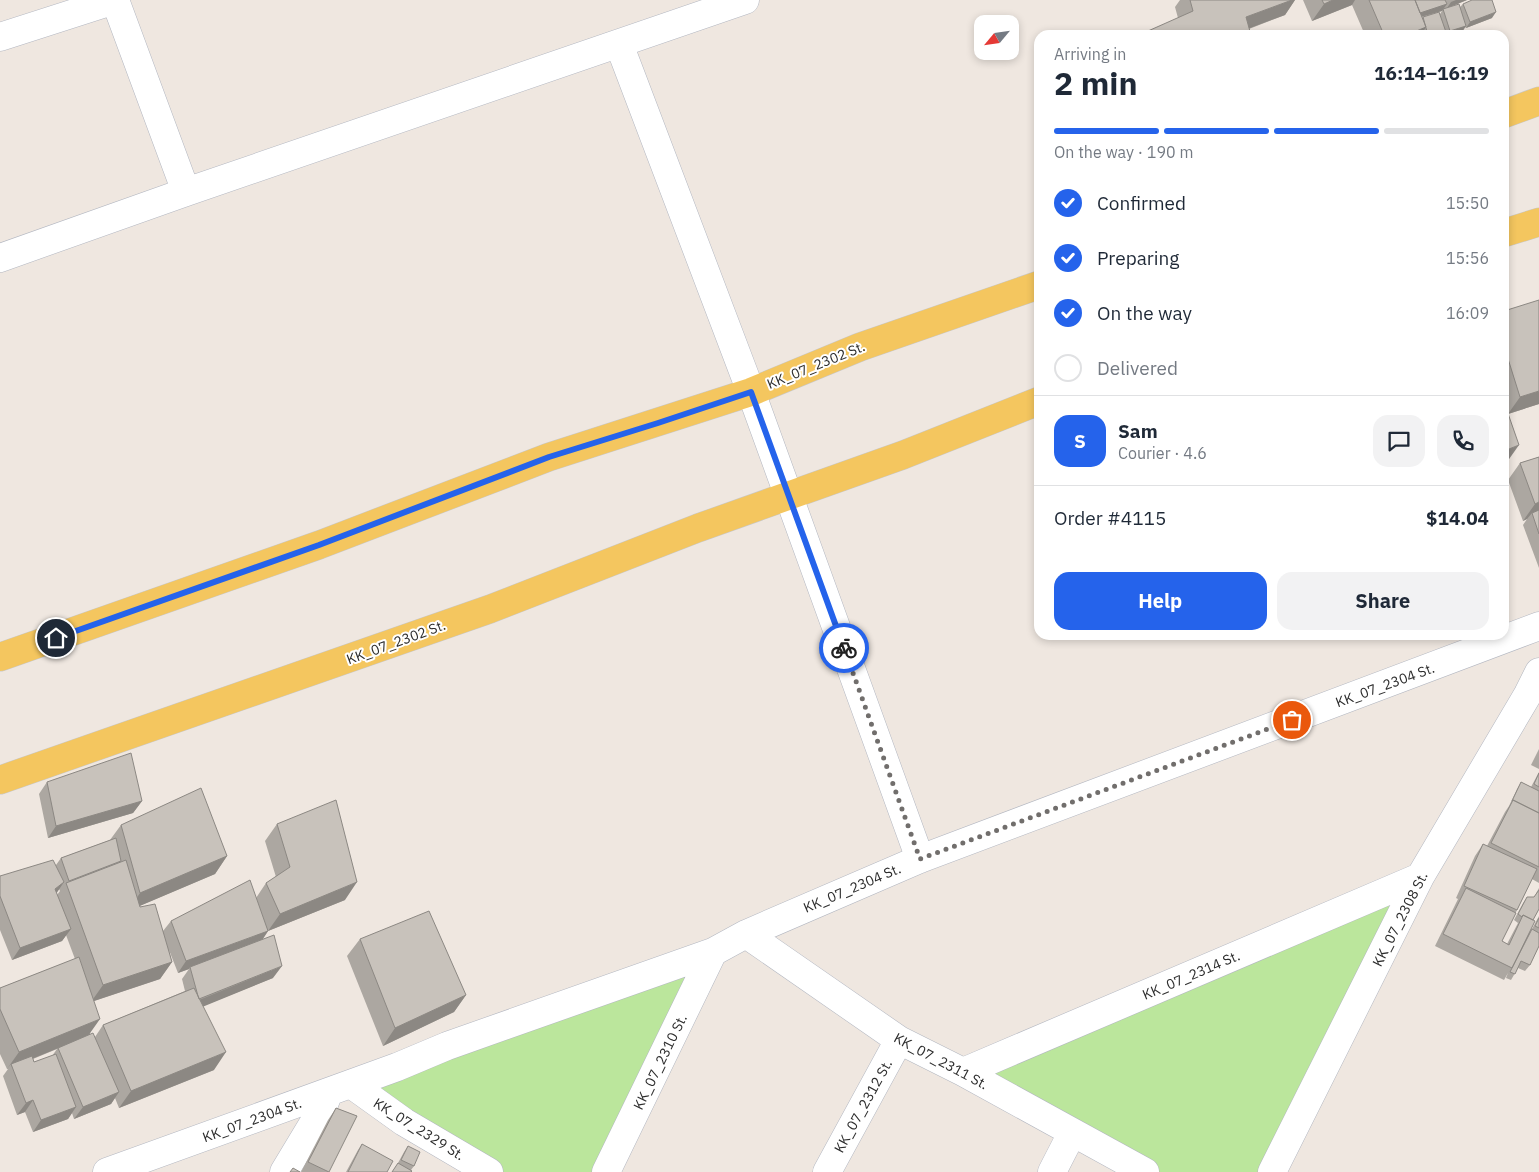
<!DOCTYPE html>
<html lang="en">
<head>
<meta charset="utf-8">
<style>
  body { margin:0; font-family:"IBM Plex Sans",sans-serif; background:#f2f2f3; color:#1f2937; height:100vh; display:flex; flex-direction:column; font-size:19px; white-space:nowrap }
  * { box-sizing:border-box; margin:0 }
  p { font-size:16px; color:#747a83 }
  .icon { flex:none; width:28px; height:28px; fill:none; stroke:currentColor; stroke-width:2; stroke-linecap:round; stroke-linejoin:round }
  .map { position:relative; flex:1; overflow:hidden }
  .drawer { position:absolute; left:1034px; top:30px; width:475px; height:610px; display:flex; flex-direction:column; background:#fff; border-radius:15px; box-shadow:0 2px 8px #0003 }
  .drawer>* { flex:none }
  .needle { width:32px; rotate:241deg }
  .fabs { position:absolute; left:974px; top:15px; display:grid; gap:10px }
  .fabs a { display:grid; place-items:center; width:45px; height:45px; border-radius:10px; background:#fff; box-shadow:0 2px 8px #0003; font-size:25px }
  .pin { position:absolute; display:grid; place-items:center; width:42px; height:42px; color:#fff; margin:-21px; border:2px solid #fff; border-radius:50%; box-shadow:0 1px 5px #0007 }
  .courier { position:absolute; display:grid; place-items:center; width:50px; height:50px; margin:-25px; border:4px solid #2563eb; border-radius:50%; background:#fff; color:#222; box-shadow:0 1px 6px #0007 }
  .overview em { font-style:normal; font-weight:700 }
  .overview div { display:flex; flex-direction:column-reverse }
  .overview { display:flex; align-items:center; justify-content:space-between; height:85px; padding:0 20px }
  h1 { font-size:32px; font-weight:700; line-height:38px }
  .bar { display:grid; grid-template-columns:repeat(4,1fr); gap:8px 5px; align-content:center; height:60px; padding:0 20px }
  .bar i { height:6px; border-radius:4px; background:#e0e1e3 }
  .bar .selected { background:#2563eb }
  .bar p { grid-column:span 4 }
  .line { display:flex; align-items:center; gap:12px; padding:0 20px; border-top:1px solid #e0e1e3 }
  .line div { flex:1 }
  .round { display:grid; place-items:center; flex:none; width:52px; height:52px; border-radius:15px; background:#f2f2f3 }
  ol { padding:0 20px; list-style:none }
  li { display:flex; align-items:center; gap:15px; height:55px }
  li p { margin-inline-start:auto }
  li .icon { padding:5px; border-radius:50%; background:#2563eb; color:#fff; stroke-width:4 }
  li:last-child { color:#747a83 }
  li i { width:28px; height:28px; border:2px solid #e0e1e3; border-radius:50% }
  .cta { display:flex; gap:10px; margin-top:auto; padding:10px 20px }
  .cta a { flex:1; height:58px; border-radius:15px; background:#2563eb; color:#fff; font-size:20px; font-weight:700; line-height:58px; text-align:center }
  .cta a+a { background:#f2f2f3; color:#1f2937 }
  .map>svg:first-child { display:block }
</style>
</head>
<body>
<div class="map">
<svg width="1539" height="1172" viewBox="0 0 1539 1172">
  <rect width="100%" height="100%" fill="#efe7e0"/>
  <path fill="#bbe69c" d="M 1420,877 L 1272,1172 L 1145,1172 L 963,1072 Z
    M 713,952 L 606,1172 L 494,1172 L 351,1084 Z"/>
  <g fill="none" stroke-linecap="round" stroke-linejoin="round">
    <defs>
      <path id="street" d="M 115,0 L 186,192
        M 0,37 L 115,0
        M 619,44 L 751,392 L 920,859
        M 0,258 L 186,192 L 745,0
        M 746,934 L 899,1040 L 963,1072 L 1145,1172
        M 963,1072 L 1420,877
        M 351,1084 L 404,1122 L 489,1172
        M 107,1172 L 397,1067 L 447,1046 L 713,952 L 746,934 L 920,859 L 1539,626
        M 284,1172 L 322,1109 L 329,1092
        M 606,1172 L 713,952
        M 827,1172 L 899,1040
        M 1052,1172 L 1072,1133
        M 1272,1172 L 1420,877 L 1528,694 L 1539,672"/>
      <path id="primary" d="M 1504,114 L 1539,101
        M 1504,233 L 1539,222
        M 0,657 L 319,545 L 549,457 L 751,392 L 860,347 L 1039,285
        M 0,780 L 490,609 L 698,528 L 903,455 L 1039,401"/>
    </defs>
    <use href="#street" stroke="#b3b7c1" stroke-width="29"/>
    <use href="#primary" stroke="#c8c8c8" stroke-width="29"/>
    <use href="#street" stroke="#fff" stroke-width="28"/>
    <use href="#primary" stroke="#f4c65f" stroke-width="28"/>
  </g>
  <path fill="#aca7a1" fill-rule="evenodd" d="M 1180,0 L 1295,0 L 1285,15 L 1249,29 L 1178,18 L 1175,7 Z
    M 1303,0 L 1467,0 L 1448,8 L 1460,7 L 1463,4 L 1492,18 L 1466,28 L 1465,27 L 1462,32 L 1453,35 L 1445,35 L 1445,34 L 1444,35 L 1422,35 L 1422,34 L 1421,35 L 1365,35 L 1352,5 L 1312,21 ZM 1442,11 L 1440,14 L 1423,17 L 1422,18 L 1422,17 Z
    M 1504,311 L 1539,404 L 1508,414 L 1504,400 Z
    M 1539,457 L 1539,568 L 1523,525 L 1527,519 L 1523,521 L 1508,480 L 1520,463 Z
    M 1539,749 L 1539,769 L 1531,765 Z
    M 1539,772 L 1539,883 L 1532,879 L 1502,941 L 1507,944 L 1518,923 L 1514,920 L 1523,903 L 1527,897 L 1534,897 L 1539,888 L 1539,909 L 1533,920 L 1529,934 L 1532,929 L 1539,916 L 1539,946 L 1530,965 L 1525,971 L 1518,968 L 1511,980 L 1506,978 L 1508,973 L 1504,980 L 1435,946 L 1458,899 L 1456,898 L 1475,856 L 1483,844 L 1487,846 L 1505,812 L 1509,806 L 1517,789 L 1521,782 L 1531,787 Z
    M 47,782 L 142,801 L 133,813 L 48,838 L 39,794 Z
    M 277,824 L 345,900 L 268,931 L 263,939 L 273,978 L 203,1006 L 214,1070 L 119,1108 L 115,1098 L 111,1104 L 74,1119 L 72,1113 L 68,1119 L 33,1132 L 25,1112 L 17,1115 L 3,1076 L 8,1069 L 7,1069 L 0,1054 L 0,988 L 75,959 L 66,935 L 62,941 L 12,960 L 0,930 L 0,876 L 56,865 L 61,858 L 110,840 L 121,825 L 227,856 L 215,874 L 139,906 L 140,907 L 163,931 L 171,921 L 256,898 L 266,883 L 276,877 L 265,841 ZM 59,889 L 60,891 L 57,895 L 56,893 ZM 169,950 L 178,973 L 189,969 L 182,979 L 185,991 L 103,1025 L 95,1037 L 90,1034 L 94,1001 L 160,979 L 172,962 ZM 57,1049 L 52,1056 L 34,1062 L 33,1059 Z
    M 360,939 L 466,995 L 454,1012 L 383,1046 L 347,956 Z
    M 336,1108 L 357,1116 L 328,1172 L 301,1172 L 328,1120 Z
    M 362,1144 L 387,1172 L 346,1172 L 358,1150 Z
    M 408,1146 L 414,1166 L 411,1170 L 411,1172 L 392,1172 L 398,1163 L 404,1152 Z"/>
  <path fill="#8c8883" d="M 1292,0 L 1295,0 L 1285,15 L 1234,34 L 1246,17 Z
    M 1333,0 L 1355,0 L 1352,5 L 1312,21 L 1324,4 Z
    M 1456,0 L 1467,0 L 1447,8 L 1451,2 Z
    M 1447,4 L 1442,11 L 1413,19 L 1418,13 Z
    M 1496,12 L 1492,18 L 1466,28 L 1470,22 Z
    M 1466,26 L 1462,32 L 1453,35 L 1447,35 L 1450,31 Z
    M 1426,27 L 1421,35 L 1407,35 Z
    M 1539,391 L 1539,404 L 1508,414 L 1520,397 Z
    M 1519,445 L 1507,462 L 1504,463 L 1504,451 Z
    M 1539,502 L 1539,515 L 1532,513 L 1527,519 L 1523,521 L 1535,504 Z
    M 142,801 L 133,813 L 48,838 L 56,826 Z
    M 227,856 L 215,874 L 128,911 L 140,893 Z
    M 64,882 L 56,894 L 55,889 Z
    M 357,882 L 345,900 L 268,931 L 280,914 Z
    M 71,929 L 62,941 L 12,960 L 20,948 Z
    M 268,931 L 260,943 L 190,967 L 189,969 L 178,973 L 186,961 Z
    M 172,962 L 160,979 L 91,1002 L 103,985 Z
    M 282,966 L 273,978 L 190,1012 L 199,1000 Z
    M 466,995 L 454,1012 L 383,1046 L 395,1028 Z
    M 100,1019 L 88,1036 L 12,1067 L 11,1064 L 7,1069 L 19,1052 Z
    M 226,1052 L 214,1070 L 119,1108 L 131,1091 Z
    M 119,1092 L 111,1104 L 74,1119 L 83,1107 Z
    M 33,1100 L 25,1112 L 17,1115 L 26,1103 Z
    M 76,1107 L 68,1119 L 33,1132 L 41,1120 Z"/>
  <path fill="#c8c2bb" stroke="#8c8883" d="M 1190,0 L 1292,0 L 1246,17 L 1251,35 L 1139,35 L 1193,11 Z
    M 1322,0 L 1333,0 L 1324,4 Z
    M 1369,0 L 1415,0 L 1426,27 L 1407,35 L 1384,35 Z
    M 1415,0 L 1445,0 L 1447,4 L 1420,13 Z
    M 1472,0 L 1492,0 L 1496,12 L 1470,22 L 1463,4 Z
    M 1459,4 L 1466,26 L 1450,31 L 1443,9 Z
    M 1439,12 L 1446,32 L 1438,35 L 1428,35 L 1423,17 Z
    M 1539,300 L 1539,391 L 1520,397 L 1504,346 L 1504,311 Z
    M 1504,402 L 1519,445 L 1504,451 Z
    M 1539,457 L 1539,502 L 1535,504 L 1520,463 Z
    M 1539,510 L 1539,534 L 1532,513 Z
    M 131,753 L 142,801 L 56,826 L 47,782 Z
    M 1539,773 L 1539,787 L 1534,784 Z
    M 1521,782 L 1539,791 L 1539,813 L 1513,800 L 1512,801 Z
    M 201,788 L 227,856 L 140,893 L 121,825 Z
    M 336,800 L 357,882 L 280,914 L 266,883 L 290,867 L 277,824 Z
    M 1513,800 L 1539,813 L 1539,867 L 1491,843 Z
    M 116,838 L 121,861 L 69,881 L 61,858 Z
    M 1483,844 L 1537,869 L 1517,910 L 1464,886 Z
    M 53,860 L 64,882 L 55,889 L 71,929 L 20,948 L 0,896 L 0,876 Z
    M 126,860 L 140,907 L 155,904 L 172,962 L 103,985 L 66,883 Z
    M 250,880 L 268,931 L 186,961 L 171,921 Z
    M 1466,888 L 1516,913 L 1502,941 L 1509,945 L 1523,915 L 1535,921 L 1512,968 L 1443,934 Z
    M 1539,890 L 1539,909 L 1533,920 L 1523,915 L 1522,917 L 1518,914 L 1527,897 L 1534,897 Z
    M 429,911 L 466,995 L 395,1028 L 360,939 Z
    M 1539,918 L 1539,928 L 1535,926 Z
    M 1532,929 L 1539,933 L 1539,946 L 1530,965 L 1521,961 L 1515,974 L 1510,972 Z
    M 274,935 L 282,966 L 199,999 L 198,996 L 190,967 Z
    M 79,957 L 100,1019 L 19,1052 L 0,1009 L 0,988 Z
    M 194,988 L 226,1052 L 131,1091 L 103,1025 Z
    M 93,1033 L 119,1092 L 83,1107 L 58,1048 Z
    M 56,1054 L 76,1107 L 41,1120 L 33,1100 L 26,1103 L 11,1064 L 32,1056 L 34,1062 Z
    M 336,1108 L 357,1116 L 329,1172 L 308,1162 Z
    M 362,1144 L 393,1161 L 387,1172 L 348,1172 Z
    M 408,1146 L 420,1152 L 414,1166 L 401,1160 Z
    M 398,1163 L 412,1171 L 411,1172 L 392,1172 Z
    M 293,1168 L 300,1172 L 290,1172 Z"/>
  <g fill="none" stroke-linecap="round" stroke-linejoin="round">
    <path stroke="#716e6c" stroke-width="5" stroke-dasharray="0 9" d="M 844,648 L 920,859 L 1292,720"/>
    <path stroke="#2563eb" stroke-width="6" d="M 56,638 L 319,545 L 549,457 L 658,423 L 751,392 L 844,648"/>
  </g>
  <g text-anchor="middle" stroke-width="4" stroke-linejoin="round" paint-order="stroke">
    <g font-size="14" fill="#2d2d2d" stroke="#fff">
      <text transform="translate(816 365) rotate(-22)" y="5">KK_07_2302 St.</text>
      <text transform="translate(396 642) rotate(-20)" y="5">KK_07_2302 St.</text>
      <text transform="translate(1385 685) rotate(-20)" y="5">KK_07_2304 St.</text>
      <text transform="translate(852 888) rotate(-23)" y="5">KK_07_2304 St.</text>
      <text transform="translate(1400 919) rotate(-63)" y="5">KK_07_2308 St.</text>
      <text transform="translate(1191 975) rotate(-23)" y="5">KK_07_2314 St.</text>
      <text transform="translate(941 1061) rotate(28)" y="5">KK_07_2311 St.</text>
      <text transform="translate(660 1062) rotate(-64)" y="5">KK_07_2310 St.</text>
      <text transform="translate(863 1106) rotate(-61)" y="5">KK_07_2312 St.</text>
      <text transform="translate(252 1120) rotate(-20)" y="5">KK_07_2304 St.</text>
      <text transform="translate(419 1129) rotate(32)" y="5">KK_07_2329 St.</text>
    </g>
  </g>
</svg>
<div class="fabs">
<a><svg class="needle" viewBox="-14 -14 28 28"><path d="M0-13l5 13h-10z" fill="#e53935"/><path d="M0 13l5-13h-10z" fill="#747a83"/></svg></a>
</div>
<div class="pin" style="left:1292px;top:720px;background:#ea580c"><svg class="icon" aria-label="bag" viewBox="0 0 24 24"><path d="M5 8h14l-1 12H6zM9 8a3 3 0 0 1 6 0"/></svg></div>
<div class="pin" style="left:56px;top:638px;background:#1f2937"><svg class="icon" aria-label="home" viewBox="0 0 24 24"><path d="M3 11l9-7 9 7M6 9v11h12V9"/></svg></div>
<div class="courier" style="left:844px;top:648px"><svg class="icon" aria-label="bike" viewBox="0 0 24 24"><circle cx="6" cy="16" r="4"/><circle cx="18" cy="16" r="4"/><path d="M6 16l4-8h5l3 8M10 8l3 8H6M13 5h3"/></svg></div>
<section class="drawer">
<div class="overview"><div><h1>2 min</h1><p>Arriving in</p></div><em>16:14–16:19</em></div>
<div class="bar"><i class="selected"></i><i class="selected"></i><i class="selected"></i><i></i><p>On the way · 190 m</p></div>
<ol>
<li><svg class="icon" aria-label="check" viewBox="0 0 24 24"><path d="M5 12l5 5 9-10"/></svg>Confirmed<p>15:50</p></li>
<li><svg class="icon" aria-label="check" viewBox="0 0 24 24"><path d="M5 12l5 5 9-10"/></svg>Preparing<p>15:56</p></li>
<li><svg class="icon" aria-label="check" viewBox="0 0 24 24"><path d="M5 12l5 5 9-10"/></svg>On the way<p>16:09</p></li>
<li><i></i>Delivered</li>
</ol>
<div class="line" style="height:90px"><b class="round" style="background:#2563eb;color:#fff">S</b><div><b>Sam</b><p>Courier · 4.6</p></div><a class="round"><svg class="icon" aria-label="chat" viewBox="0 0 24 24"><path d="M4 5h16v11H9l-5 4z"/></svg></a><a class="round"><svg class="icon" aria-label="phone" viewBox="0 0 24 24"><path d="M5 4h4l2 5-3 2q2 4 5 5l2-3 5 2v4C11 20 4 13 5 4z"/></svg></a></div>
<div class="line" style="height:65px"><div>Order #4115</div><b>$14.04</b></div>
<div class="cta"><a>Help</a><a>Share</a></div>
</section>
</div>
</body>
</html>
